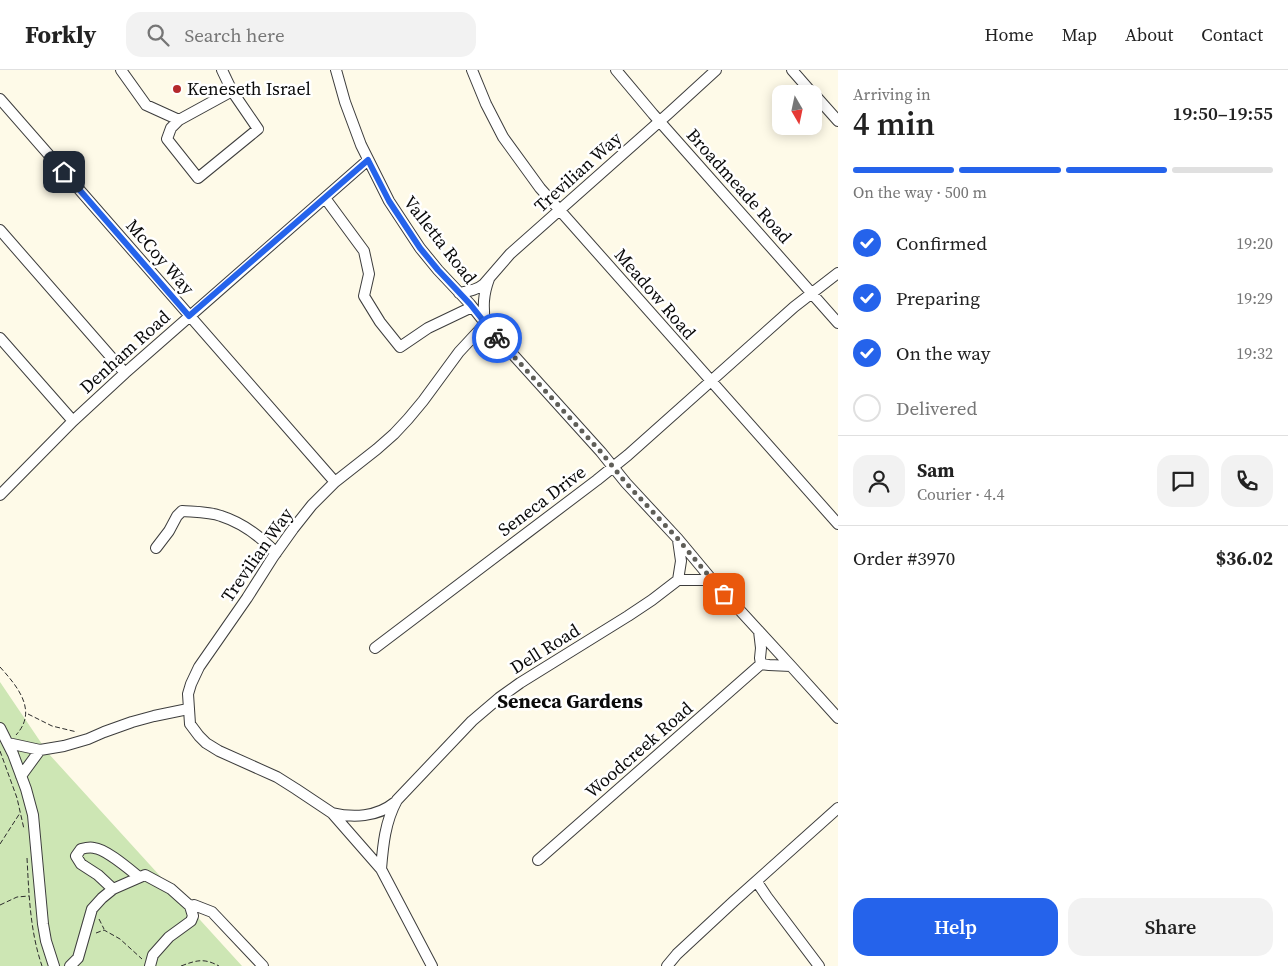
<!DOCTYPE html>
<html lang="en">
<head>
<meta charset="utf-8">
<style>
  body { margin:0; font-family:"Source Serif 4",serif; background:#f2f2f2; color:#222; height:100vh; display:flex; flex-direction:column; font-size:19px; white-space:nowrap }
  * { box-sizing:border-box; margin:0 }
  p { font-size:16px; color:#767676 }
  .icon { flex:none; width:28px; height:28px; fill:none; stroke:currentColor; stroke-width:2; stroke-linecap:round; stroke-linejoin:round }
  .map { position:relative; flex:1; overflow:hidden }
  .drawer { display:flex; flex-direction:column; background:#fff; width:450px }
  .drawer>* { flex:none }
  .needle { width:32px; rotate:171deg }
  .controls { position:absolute; left:772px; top:15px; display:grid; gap:10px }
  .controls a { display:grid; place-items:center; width:50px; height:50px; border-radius:10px; background:#fff; box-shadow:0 2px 12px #0003; font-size:25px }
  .pin { position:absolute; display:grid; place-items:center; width:42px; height:42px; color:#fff; margin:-21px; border-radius:10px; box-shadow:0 2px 8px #0006 }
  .courier { position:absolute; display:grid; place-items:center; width:50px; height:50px; margin:-25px; border:4px solid #2563eb; border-radius:50%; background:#fff; color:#222; box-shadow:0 1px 6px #0007 }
  .head em { font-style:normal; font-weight:600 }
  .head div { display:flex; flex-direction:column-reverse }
  .head { display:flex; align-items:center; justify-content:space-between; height:85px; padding:0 15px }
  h1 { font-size:32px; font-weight:600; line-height:38px }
  .bar { display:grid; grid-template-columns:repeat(4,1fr); gap:8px 5px; align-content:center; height:60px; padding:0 15px }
  .bar i { height:6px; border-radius:4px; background:#e0e0e0 }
  .bar .active { background:#2563eb }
  .bar p { grid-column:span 4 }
  .line { display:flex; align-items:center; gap:12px; padding:0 15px; border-top:1px solid #e0e0e0 }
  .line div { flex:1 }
  .round { display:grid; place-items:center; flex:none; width:52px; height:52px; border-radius:15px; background:#f2f2f2 }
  ol { padding:0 15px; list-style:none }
  li { display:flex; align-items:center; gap:15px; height:55px }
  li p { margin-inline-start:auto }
  li .icon { padding:5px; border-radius:50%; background:#2563eb; color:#fff; stroke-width:4 }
  li:last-child { color:#767676 }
  li i { width:28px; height:28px; border:2px solid #e0e0e0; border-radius:50% }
  .action { display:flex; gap:10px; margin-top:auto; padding:10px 15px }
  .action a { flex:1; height:58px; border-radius:15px; background:#2563eb; color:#fff; font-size:20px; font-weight:600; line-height:58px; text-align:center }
  .action a+a { background:#f2f2f2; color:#222 }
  header { display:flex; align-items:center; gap:30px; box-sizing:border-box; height:70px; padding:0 25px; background:#fff; border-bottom:1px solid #e0e0e0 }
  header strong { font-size:24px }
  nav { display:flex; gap:28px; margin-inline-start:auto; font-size:18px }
  .search { width:350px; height:45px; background:#f2f2f2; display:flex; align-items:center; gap:12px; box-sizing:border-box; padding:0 18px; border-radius:15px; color:#767676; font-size:19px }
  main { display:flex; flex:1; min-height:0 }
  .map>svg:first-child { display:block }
</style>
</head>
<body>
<header>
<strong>Forkly</strong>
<div class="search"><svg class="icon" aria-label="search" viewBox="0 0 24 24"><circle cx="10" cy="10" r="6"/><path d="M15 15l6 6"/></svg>Search here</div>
<nav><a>Home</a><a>Map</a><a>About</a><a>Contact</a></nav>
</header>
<main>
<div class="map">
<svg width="838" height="896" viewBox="0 0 838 896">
  <rect width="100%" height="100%" fill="#fefae8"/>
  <path fill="#cde6b4" d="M 0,612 L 48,683 L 242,896 L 0,896 Z"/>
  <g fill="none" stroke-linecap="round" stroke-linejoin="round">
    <defs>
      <path id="minor" d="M 121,0 L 146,35 L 179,50
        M 222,0 L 232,21
        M 336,0 L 345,32 L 361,75 L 389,131 L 420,178 L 438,200 L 470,234 L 489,258 L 601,382 L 626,413 L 678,469 L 713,511 L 791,596 L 838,648
        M 472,0 L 486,34 L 503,67 L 540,118 L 838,454
        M 616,0 L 653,44 L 838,253
        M 792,0 L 813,24
        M 232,21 L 258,59 L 198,108 L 167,69 L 171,58 L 179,50 Z
        M 814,24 L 838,51
        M 0,29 L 335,412
        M 325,128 L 364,181 L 369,204 L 364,226 L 380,252 L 400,277 L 428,258 L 472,237
        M 0,160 L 125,303
        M 459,223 C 469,221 477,220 484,214 L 510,184 L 669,43 L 716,0
        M 0,268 L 73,351
        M 0,425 L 73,351 L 125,303 L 368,90
        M 678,470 L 681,491 L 678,510
        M 156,478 L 169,461 L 177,446 L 182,441 C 194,442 211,442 221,446 C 243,453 261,467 276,483
        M 759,561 L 761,578 L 760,588 L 761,594
        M 375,578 L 597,410 L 628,385 L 794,237 L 838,203
        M 0,658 L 13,684 L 26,719 L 33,745 L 43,854 L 46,871 L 54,896
        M 8,673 L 40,680 L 64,676 L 88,669 L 104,662 L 132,652 L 154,646 L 188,639
        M 21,706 L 40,680
        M 332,743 C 353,748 377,747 394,733
        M 538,790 L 761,594 L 769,595 L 791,596
        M 381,799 C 383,775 385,752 397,730 L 472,651 L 499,628 L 520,613 L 628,546 L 652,530 L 678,510 L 706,510 L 713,511
        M 757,812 L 767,827 L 819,896
        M 113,819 L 98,805 L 81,794 L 76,786 L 81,779 C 85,778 90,777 94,778 C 106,779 129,799 139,807
        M 190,836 L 194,835 L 212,842 L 263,896
        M 70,896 L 78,888 L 92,839 L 102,828 L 113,819 L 145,805 L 171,819 L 190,836 L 193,846 L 191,851 L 169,867 L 153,885 L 150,896
        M 432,896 L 381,799 L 332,743 L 296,719 L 277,707 L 219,681 L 206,673 L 199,666 L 190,654 L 188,624 L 191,614 L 199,597 L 247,528 L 273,487 L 293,459 L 312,435 L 335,412 L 377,379 L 394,364 L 408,349 L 423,331 L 459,282 L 485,254 C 483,236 483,225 489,209
        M 667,896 L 677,884 L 733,832 L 838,738"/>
    </defs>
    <use href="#minor" stroke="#3d3d3d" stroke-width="12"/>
    <path stroke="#2c2c2c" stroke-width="1" stroke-dasharray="5 2.5" stroke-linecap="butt" d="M 0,597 C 18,617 38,641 16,665
      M 28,644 L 52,656 L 77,662
      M 0,681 L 17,728 L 24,759
      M 0,774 L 20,743
      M 27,788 C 29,825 30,861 42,896
      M 0,835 L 17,827 L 29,826
      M 99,849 L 104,859
      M 96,863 L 104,860 L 120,869 L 142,889
      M 181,896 C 197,890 204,888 219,896"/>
    <use href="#minor" stroke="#fff" stroke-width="10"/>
  </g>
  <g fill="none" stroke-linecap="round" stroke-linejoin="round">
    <path stroke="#5f5e58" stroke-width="5" stroke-dasharray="0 9" d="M 497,268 L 601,382 L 626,413 L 678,469 L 724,524"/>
    <path stroke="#2563eb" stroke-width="6" d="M 64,102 L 189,246 L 368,90 L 389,131 L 420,178 L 438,200 L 470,234 L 497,268"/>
  </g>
  <circle fill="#b4292c" stroke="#fff" stroke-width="2" cx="177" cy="19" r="5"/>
  <g text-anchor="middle" stroke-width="5" stroke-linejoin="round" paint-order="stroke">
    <g font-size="18" fill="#0a0a0a" stroke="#fff" text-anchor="start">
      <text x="187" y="25">Keneseth Israel</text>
    </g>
    <g font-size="18" fill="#0a0a0a" stroke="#fff">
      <text transform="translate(578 102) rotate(-42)" y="6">Trevilian Way</text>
      <text transform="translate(739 116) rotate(48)" y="6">Broadmeade Road</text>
      <text transform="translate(440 170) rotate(52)" y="6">Valletta Road</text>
      <text transform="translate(160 187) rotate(49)" y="6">McCoy Way</text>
      <text transform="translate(655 224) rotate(49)" y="6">Meadow Road</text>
      <text transform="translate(125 282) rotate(-42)" y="6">Denham Road</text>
      <text transform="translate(542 431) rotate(-37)" y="6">Seneca Drive</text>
      <text transform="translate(257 485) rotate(-55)" y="6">Trevilian Way</text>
      <text transform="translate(545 579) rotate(-32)" y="6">Dell Road</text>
      <text transform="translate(639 680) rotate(-41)" y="6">Woodcreek Road</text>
    </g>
    <g font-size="20" font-weight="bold" fill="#0a0a0a" stroke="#fff">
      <text x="570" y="638">Seneca Gardens</text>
    </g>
  </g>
</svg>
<div class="controls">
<a><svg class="needle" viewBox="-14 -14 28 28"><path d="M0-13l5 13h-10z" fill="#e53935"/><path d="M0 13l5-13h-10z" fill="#767676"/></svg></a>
</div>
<div class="pin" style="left:724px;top:524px;background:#ea580c"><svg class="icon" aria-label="bag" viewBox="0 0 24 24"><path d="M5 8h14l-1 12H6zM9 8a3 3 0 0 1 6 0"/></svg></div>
<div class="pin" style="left:64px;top:102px;background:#1f2937"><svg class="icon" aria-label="home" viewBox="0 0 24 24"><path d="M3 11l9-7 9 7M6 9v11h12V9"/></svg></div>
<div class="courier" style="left:497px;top:268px"><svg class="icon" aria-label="bike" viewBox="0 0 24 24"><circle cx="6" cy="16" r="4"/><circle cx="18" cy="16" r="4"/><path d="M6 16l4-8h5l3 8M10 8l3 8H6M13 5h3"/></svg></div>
</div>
<section class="drawer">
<div class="head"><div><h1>4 min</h1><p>Arriving in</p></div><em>19:50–19:55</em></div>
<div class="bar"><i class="active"></i><i class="active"></i><i class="active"></i><i></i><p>On the way · 500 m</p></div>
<ol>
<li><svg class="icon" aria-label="check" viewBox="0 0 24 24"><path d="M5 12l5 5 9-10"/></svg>Confirmed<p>19:20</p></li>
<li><svg class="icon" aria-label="check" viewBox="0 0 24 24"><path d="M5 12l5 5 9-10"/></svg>Preparing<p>19:29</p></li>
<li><svg class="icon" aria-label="check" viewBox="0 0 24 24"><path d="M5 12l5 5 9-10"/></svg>On the way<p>19:32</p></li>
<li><i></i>Delivered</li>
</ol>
<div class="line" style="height:90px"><a class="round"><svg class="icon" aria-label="person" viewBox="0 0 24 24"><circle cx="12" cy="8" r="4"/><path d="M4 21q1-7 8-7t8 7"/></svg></a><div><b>Sam</b><p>Courier · 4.4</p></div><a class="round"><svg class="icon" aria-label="chat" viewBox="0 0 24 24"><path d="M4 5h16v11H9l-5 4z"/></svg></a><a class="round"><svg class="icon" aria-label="phone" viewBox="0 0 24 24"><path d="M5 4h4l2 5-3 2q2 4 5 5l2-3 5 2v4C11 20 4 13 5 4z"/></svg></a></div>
<div class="line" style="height:65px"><div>Order #3970</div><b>$36.02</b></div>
<div class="action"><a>Help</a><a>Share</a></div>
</section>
</main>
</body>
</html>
